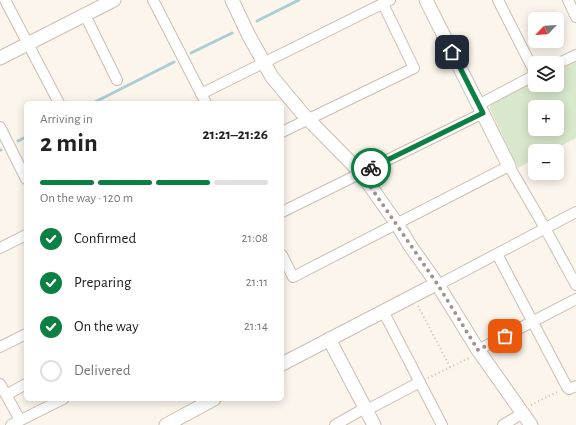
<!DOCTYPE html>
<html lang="en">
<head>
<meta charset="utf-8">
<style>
  body { margin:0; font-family:"Alegreya Sans",sans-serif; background:#f2f2f2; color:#222; height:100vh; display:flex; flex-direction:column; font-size:15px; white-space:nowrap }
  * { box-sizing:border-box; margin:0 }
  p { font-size:13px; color:#767676 }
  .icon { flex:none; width:22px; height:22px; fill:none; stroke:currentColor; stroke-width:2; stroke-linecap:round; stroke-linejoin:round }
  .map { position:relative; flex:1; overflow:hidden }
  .details { position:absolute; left:24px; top:101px; width:260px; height:300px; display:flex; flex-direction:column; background:#fff; border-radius:6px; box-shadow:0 2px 10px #0003 }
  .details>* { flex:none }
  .needle { width:26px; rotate:245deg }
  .controls { position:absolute; left:528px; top:12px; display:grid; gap:8px }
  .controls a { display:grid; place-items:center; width:36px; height:36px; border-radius:6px; background:#fff; box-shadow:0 2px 10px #0003; font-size:20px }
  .pin { position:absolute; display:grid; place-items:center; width:34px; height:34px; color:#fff; margin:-17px; border-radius:8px; box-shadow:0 2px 6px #0006 }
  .courier { position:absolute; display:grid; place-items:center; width:40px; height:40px; margin:-20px; border:3px solid #0b8043; border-radius:50%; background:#fff; color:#222; box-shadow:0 1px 5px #0007 }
  .headline em { font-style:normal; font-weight:700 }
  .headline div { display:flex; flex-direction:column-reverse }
  .headline { display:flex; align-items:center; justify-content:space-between; height:68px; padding:0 16px }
  h1 { font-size:26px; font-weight:700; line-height:30px }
  .bar { display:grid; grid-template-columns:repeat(4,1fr); gap:6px 4px; align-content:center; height:48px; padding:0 16px }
  .bar i { height:5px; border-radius:3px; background:#e0e0e0 }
  .bar .on { background:#0b8043 }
  .bar p { grid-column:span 4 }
  ol { padding:0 16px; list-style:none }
  li { display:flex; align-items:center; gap:12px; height:44px }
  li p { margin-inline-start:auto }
  li .icon { padding:4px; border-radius:50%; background:#0b8043; color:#fff; stroke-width:4 }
  li:last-child { color:#767676 }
  li i { width:22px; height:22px; border:2px solid #e0e0e0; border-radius:50% }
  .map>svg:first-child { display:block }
</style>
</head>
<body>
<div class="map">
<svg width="576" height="425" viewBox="0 0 576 425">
  <rect width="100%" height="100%" fill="#fbf5ec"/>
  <path fill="#d8e8cc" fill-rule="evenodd" d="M 576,62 L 576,138 L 551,151 L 535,151 L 535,159 L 518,168 L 490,109 L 491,104 L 535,82 L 535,85 L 557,85 L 557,71 ZM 535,107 L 557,107 L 557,129 L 535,129 Z"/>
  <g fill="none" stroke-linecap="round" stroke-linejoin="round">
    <path stroke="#aaced4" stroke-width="3" d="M 257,21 L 299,0
      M 191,53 L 232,33
      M 93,103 L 174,62
      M 18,141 L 26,137
      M 0,150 L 1,150"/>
    <defs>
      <path id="minor" d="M 5,0 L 59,103
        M 153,0 L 206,103
        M 498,0 L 535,73
        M 568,0 L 576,17
        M 85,15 L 117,80
        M 557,64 L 576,55
        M 201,94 L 390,0
        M 478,105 L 535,75
        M 0,127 L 26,179
        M 282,132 L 414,68 L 383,4
        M 282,212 L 483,113
        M 0,248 L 26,235
        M 497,254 L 567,387 L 569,389 L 576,386
        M 282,255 L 293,277 L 509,166 L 545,228 L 576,285
        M 438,285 L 576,212
        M 383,311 L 442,425
        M 0,347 L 26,334
        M 478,350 L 576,299
        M 0,384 L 20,420
        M 6,395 L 26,384
        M 367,410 L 420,382
        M 11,425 L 63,399
        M 335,425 L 365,408
        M 503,425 L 523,413"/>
      <path id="tertiary" d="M 232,0 L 249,36 L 272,77 L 302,113 L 361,173 L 397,224 L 411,247 L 438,285 L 478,350 L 531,425
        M 426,0 L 509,166
        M 0,58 L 114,0
        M 329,339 L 374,425
        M 282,364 L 436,284
        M 166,425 L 214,399"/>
    </defs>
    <use href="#minor" stroke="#cdbdb3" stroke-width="12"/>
    <use href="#tertiary" stroke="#cdbdb3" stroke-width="15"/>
    <path stroke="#d3b9a9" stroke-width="2" stroke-dasharray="1 3" stroke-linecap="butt" d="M 418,306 L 450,367
      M 428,378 L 469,358
      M 531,405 L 559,391"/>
    <use href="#minor" stroke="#fff" stroke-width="10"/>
    <use href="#tertiary" stroke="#fff" stroke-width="13"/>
  </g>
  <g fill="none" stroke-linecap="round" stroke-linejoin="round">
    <path stroke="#a39287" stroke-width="4" stroke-dasharray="0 7.2" d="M 371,168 L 361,173 L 438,285 L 478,350 L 505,336"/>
    <path stroke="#0b8043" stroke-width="5" d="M 371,168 L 483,113 L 452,52"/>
  </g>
</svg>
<div class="controls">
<a><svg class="needle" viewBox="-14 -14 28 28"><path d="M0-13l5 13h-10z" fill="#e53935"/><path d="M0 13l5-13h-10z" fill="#767676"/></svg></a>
<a><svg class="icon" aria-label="layers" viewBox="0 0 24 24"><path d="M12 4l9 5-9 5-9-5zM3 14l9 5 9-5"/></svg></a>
<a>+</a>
<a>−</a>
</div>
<div class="pin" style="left:505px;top:336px;background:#ea580c"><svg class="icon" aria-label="bag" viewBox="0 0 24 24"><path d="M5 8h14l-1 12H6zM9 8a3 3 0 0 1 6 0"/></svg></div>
<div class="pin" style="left:452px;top:52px;background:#1f2937"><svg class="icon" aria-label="home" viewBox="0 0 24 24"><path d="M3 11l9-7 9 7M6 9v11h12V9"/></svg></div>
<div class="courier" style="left:371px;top:168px"><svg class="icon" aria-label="bike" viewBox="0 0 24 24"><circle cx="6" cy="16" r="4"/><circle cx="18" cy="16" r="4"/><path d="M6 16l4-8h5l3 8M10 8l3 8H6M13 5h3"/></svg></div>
<section class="details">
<div class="headline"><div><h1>2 min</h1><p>Arriving in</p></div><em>21:21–21:26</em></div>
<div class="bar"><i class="on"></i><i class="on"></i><i class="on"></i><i></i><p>On the way · 120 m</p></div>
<ol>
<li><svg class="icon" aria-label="check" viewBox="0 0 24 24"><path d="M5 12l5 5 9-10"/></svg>Confirmed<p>21:08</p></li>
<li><svg class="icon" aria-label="check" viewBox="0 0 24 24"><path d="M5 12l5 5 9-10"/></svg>Preparing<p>21:11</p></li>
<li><svg class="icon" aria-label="check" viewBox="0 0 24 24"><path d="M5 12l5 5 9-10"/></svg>On the way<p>21:14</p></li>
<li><i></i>Delivered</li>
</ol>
</section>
</div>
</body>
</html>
